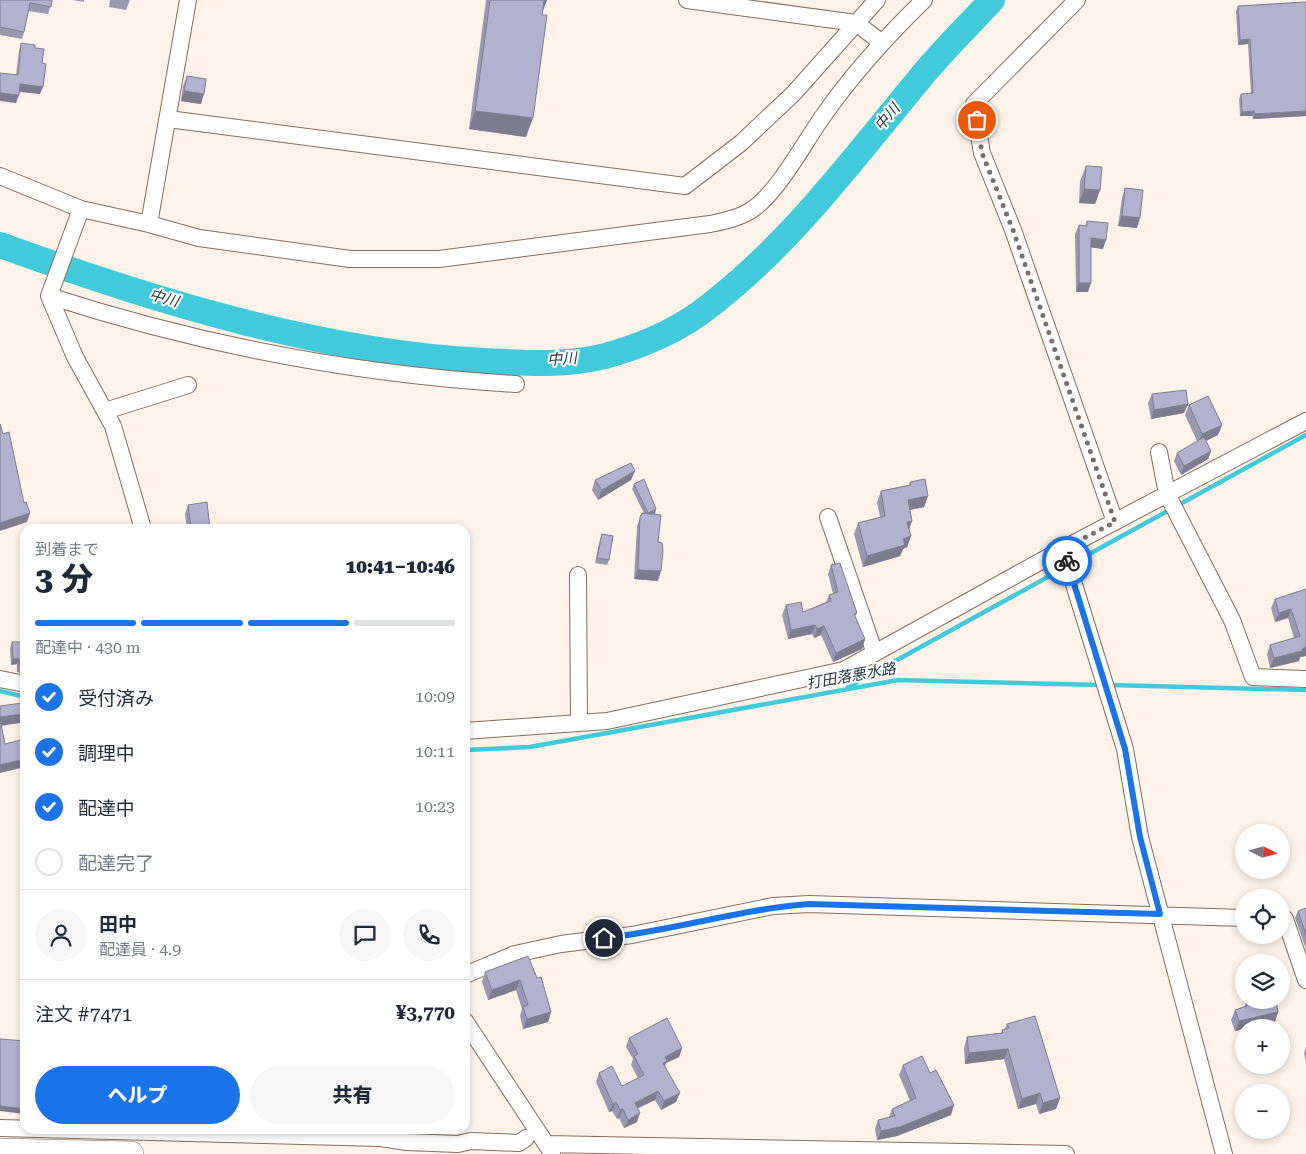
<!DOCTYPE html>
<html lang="ja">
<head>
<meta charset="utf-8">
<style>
  body { margin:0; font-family:"Roboto Serif","Noto Sans JP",serif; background:#f6f6f7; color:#1f2937; height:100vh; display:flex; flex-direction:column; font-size:19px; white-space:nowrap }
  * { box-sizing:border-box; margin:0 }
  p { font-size:16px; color:#747a83 }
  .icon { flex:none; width:28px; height:28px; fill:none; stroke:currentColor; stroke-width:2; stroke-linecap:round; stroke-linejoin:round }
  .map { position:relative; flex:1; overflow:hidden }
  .side { position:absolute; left:20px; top:524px; width:450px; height:610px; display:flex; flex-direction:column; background:#fff; border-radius:15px; box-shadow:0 2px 8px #0003 }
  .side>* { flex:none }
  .needle { width:32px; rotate:96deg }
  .controls { position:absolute; left:1235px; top:824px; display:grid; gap:10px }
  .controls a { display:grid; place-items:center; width:55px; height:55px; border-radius:50%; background:#fff; box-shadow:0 2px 8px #0003; font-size:25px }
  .pin { position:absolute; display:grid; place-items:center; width:42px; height:42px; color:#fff; margin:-21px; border:2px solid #fff; border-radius:50%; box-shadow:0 1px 5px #0007 }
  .courier { position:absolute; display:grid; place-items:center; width:50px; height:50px; margin:-25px; border:4px solid #1a73e8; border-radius:50%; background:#fff; color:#222; box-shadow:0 1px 6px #0007 }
  .head em { font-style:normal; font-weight:800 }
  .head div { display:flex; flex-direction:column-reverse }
  .head { display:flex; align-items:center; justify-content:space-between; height:85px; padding:0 15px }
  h1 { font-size:32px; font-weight:800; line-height:38px }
  .bar { display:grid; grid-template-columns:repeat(4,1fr); gap:8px 5px; align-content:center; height:60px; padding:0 15px }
  .bar i { height:6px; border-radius:4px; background:#e0e1e3 }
  .bar .on { background:#1a73e8 }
  .bar p { grid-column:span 4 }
  .line { display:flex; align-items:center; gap:12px; padding:0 15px; border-top:1px solid #e0e1e3 }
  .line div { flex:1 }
  .round { display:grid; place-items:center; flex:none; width:52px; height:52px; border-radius:26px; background:#f6f6f7 }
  ol { padding:0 15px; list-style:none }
  li { display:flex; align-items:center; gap:15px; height:55px }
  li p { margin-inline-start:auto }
  li .icon { padding:5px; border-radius:50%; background:#1a73e8; color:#fff; stroke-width:4 }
  li:last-child { color:#747a83 }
  li i { width:28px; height:28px; border:2px solid #e0e1e3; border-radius:50% }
  .primary-button { display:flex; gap:10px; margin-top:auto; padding:10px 15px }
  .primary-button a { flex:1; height:58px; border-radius:30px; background:#1a73e8; color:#fff; font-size:20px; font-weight:800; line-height:58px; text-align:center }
  .primary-button a+a { background:#f6f6f7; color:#1f2937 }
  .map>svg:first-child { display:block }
</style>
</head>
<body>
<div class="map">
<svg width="1306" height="1154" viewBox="0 0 1306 1154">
  <rect width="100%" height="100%" fill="#fef3ea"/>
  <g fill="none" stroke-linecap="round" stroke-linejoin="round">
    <path stroke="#41cadb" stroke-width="4.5" d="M 1071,564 L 1306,435
      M 1110,685 L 1306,690
      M 848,687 L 1064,568
      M 0,691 L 25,697
      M 465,750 L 530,747 L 898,680 L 1102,685"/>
    <path stroke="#41cadb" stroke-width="26" d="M 0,245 C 151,300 323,353 484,361 C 523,363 567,366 605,356 C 638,347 672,333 700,313 C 788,248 852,160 921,77 C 943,50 969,25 992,0"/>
    <defs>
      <path id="minor" d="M 687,0 L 856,23 L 881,42
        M 1077,0 L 974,104 L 982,153 L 1013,230 L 1115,522
        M 168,119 L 685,186 L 741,143 L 793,94 L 877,0
        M 0,176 L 81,209 L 149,224 L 199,238 L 350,259 L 439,259 L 710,224 C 724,221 740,218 753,209 C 780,190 806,139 826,112 C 855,71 888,35 924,0
        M 81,209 L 49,296 L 75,357 L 113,426 L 143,529
        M 149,224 L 188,0
        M 49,296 C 201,345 357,375 516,384
        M 105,411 L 188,385
        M 1159,452 L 1167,494 L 1232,620 L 1253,677 L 1306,679
        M 828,517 L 874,651
        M 1063,549 L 1125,749 L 1140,837 L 1224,1154
        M 578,575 L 579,723
        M 0,679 L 25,684
        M 465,731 L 607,721 L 844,670 L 1063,549 L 1306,421
        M 1281,919 L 1285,919 L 1306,980
        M 465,975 L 515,954 L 561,944 L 632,935 L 773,906 L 809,904 L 1244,918
        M 465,1021 L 552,1153
        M 0,1128 L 381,1138 L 407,1142 L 458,1144 L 471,1141 L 519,1143 L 526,1138
        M 546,1144 L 1066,1154"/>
      <path id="highway" d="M 0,1151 L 131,1154"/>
    </defs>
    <use href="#minor" stroke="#856d5a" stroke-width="18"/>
    <use href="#highway" stroke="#856d5a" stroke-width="26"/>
    <use href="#minor" stroke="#fff" stroke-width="16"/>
    <use href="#highway" stroke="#fff" stroke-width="25"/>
  </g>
  <path fill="#9998b2" d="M 0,0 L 52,0 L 48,14 L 28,11 L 24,32 L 22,39 L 0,35 Z
    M 72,0 L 84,0 L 84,2 Z
    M 110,0 L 130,0 L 126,10 L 109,7 Z
    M 486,0 L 547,0 L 543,11 L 526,137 L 469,129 Z
    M 1306,2 L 1306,116 L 1253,119 L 1252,116 L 1240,116 L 1239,99 L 1241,94 L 1251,93 L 1248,44 L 1238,45 L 1236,11 L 1238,6 Z
    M 21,43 L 35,48 L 42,63 L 40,94 L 19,92 L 16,103 L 16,75 L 19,51 Z
    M 187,76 L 201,104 L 181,101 L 183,86 Z
    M 1086,166 L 1100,190 L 1095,204 L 1079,203 L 1080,181 Z
    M 1125,188 L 1137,228 L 1118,226 L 1122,198 Z
    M 1087,221 L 1103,249 L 1091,247 L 1088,292 L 1076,292 L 1075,234 L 1079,225 L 1085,226 Z
    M 1152,394 L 1188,404 L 1184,413 L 1151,419 L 1148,403 Z
    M 1189,405 L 1218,435 L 1206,441 L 1211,451 L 1208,459 L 1181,475 L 1174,461 L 1177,453 L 1197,441 L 1185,415 Z
    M 595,480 L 631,480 L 598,500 L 592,490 Z
    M 910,482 L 928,496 L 924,507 L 910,510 L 912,521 L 909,530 L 911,536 L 907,547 L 903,549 L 900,556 L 863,567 L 854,534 L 858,523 L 880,517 L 877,502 L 881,491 L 909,485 Z
    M 634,484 L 655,514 L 654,514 L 658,542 L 658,581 L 634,579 L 637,526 L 642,513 L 644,513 L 632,489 Z
    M 188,505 L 210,529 L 187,529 L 185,514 Z
    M 602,534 L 609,560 L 607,565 L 595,563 L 600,539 Z
    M 831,565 L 857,613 L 855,617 L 865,639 L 862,649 L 833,662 L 821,635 L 814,638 L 812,634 L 788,639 L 782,615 L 786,605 L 803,612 L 826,602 L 829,595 L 833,594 L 828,574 Z
    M 1306,589 L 1306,656 L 1300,657 L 1299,661 L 1270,668 L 1267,654 L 1270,645 L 1294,638 L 1288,618 L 1275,622 L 1271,608 L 1275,599 Z
    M 12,642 L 25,642 L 25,674 L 17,672 L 17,664 L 11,665 L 10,648 Z
    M 1306,908 L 1306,949 L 1295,918 L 1298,911 Z
    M 485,972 L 537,978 L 551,1012 L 548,1022 L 523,1029 L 520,1016 L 522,1009 L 516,990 L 488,1000 L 482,982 Z
    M 1247,1000 L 1276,1000 L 1275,1022 L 1250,1028 L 1244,1028 L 1244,1029 L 1235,1031 L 1231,1020 L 1235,1010 L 1244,1007 L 1246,1003 L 1248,1002 Z
    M 1007,1024 L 1060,1098 L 1056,1109 L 1039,1114 L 1036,1104 L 1018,1109 L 1004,1059 L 965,1064 L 964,1048 L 967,1037 L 1001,1033 L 1002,1030 L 1005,1029 Z
    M 629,1038 L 682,1048 L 679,1057 L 666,1063 L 665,1066 L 676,1102 L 661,1110 L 655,1100 L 638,1108 L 637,1122 L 624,1128 L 619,1118 L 617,1119 L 612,1111 L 609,1112 L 596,1082 L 599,1073 L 622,1086 L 638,1078 L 631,1065 L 633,1059 L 626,1047 Z
    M 1306,1047 L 1306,1063 L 1304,1053 Z
    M 903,1065 L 951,1115 L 897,1136 L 877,1140 L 875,1129 L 878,1120 L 889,1117 L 892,1109 L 910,1101 L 899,1075 Z"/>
  <path fill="#7d7c91" d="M 542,0 L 547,0 L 542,12 Z
    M 1250,39 L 1248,44 L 1238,45 L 1240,40 Z
    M 20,84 L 43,87 L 40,94 L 17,91 Z
    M 184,91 L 204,94 L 201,104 L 181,101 Z
    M 0,93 L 19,95 L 16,103 L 0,101 Z
    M 475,111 L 533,118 L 526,137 L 469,129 Z
    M 1254,111 L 1252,116 L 1240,116 L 1242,112 Z
    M 1306,111 L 1306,116 L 1253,119 L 1255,114 Z
    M 1084,189 L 1100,190 L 1095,204 L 1079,203 Z
    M 1122,216 L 1140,218 L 1137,228 L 1118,226 Z
    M 1091,238 L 1106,240 L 1103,249 L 1088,247 Z
    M 1079,283 L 1091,283 L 1088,292 L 1076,292 Z
    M 1188,404 L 1184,413 L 1151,419 L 1154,410 Z
    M 1222,425 L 1218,435 L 1199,444 L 1202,434 Z
    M 1211,451 L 1208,459 L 1181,475 L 1184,466 Z
    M 635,471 L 631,480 L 598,500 L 602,490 Z
    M 928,496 L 924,507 L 904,511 L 908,500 Z
    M 656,509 L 655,514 L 646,518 L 648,513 Z
    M 30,513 L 27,522 L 0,531 L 0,523 Z
    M 912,521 L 908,532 L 907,522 Z
    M 911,536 L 907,547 L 903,549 L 900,556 L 863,567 L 867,556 L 903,539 Z
    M 638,570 L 661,571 L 658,581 L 634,579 Z
    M 1291,609 L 1288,618 L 1275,622 L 1279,613 Z
    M 815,625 L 812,634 L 788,639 L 791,630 Z
    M 824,626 L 821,635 L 814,638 L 817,629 Z
    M 865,639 L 862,649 L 833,662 L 836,653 Z
    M 1306,647 L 1306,656 L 1300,657 L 1299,661 L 1270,668 L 1274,658 Z
    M 13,659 L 19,659 L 17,664 L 11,665 Z
    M 23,714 L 20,723 L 0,726 L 0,717 Z
    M 25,759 L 25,767 L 0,773 L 0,765 Z
    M 520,980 L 516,990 L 488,1000 L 492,990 Z
    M 551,1012 L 548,1022 L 523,1029 L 527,1019 Z
    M 1278,1012 L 1275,1022 L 1250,1028 L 1244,1028 L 1244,1029 L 1235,1031 L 1239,1021 Z
    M 682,1048 L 679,1057 L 666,1063 L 664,1069 L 660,1071 L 665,1057 Z
    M 1008,1049 L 1004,1059 L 965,1064 L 969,1053 Z
    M 658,1091 L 655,1100 L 632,1111 L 635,1103 Z
    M 680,1093 L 676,1102 L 661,1110 L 664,1101 Z
    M 1040,1093 L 1036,1104 L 1018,1109 L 1022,1099 Z
    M 1060,1098 L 1056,1109 L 1039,1114 L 1043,1103 Z
    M 616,1102 L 612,1111 L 609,1112 L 613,1104 Z
    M 954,1105 L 951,1115 L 897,1136 L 877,1140 L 881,1131 Z
    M 0,1106 L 25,1109 L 25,1114 L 0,1111 Z
    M 623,1109 L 619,1118 L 617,1119 L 620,1110 Z
    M 640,1113 L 637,1122 L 624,1128 L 628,1120 Z"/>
  <path fill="#b2b1cf" stroke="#7d7c91" d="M 0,0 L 52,0 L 51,7 L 30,3 L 24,32 L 0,27 Z
    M 490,0 L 544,0 L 542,15 L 547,15 L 533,118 L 475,111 Z
    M 1306,2 L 1306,111 L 1255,114 L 1254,111 L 1242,112 L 1241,94 L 1253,93 L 1250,39 L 1240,40 L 1238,6 Z
    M 21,43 L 35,45 L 35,48 L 44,49 L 42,63 L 46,64 L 43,87 L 20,84 L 19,95 L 0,93 L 0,73 L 18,75 Z
    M 187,76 L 206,79 L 204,94 L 184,91 Z
    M 1086,166 L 1102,167 L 1100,190 L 1084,189 Z
    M 1125,188 L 1143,190 L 1140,218 L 1122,216 Z
    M 1087,221 L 1108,223 L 1106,240 L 1091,238 L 1091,283 L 1079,283 L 1079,225 L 1087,226 Z
    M 1186,390 L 1188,404 L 1154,410 L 1152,394 Z
    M 1208,396 L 1222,425 L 1202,434 L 1189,405 Z
    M 0,424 L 3,434 L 9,432 L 24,503 L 26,502 L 30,513 L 0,523 Z
    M 1204,437 L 1211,451 L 1184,466 L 1177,453 Z
    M 631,463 L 635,471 L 602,490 L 595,480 Z
    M 644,479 L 656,509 L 648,513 L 634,484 Z
    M 925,479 L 928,496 L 908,500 L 912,521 L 907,522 L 911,536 L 903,539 L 905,545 L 867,556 L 858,523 L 885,516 L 881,491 L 911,485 L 910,482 Z
    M 207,502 L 210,529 L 191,529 L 188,505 Z
    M 642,513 L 661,515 L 658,542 L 662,543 L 663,550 L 661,571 L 638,570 L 640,517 Z
    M 602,534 L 613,536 L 609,560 L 597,558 Z
    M 840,563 L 857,613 L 854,614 L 865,639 L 836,653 L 824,626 L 817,629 L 815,625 L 791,630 L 786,605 L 801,602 L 803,612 L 831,601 L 829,595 L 838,592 L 831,565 Z
    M 1306,589 L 1306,647 L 1302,649 L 1302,651 L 1274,658 L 1270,645 L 1300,636 L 1291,609 L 1279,613 L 1275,599 Z
    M 12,642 L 25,642 L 25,667 L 20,666 L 19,659 L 13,659 Z
    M 22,703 L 23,714 L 0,717 L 0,706 Z
    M 0,718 L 5,744 L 25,739 L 25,759 L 0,765 Z
    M 1306,908 L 1306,935 L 1298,911 Z
    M 528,956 L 537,978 L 541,977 L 551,1012 L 527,1019 L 523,1007 L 528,1005 L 520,980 L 492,990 L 485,972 Z
    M 1253,1000 L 1276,1000 L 1278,1012 L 1239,1021 L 1235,1010 L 1247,1006 L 1246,1003 L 1253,1001 Z
    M 1035,1016 L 1060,1098 L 1043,1103 L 1040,1093 L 1022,1099 L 1008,1049 L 969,1053 L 967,1037 L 1003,1033 L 1002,1030 L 1009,1028 L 1007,1024 Z
    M 667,1018 L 682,1048 L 665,1057 L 667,1061 L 663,1063 L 680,1093 L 664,1101 L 658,1091 L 635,1103 L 640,1113 L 628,1120 L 623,1109 L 620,1110 L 616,1102 L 613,1104 L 599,1073 L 612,1066 L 622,1086 L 644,1075 L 634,1056 L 638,1054 L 629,1038 Z
    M 0,1039 L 25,1041 L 25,1109 L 0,1106 Z
    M 922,1056 L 930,1073 L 936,1070 L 954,1105 L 900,1127 L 881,1131 L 878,1120 L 895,1116 L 892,1109 L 916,1098 L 903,1065 Z"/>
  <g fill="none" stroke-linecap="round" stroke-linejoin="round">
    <path stroke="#7a6f67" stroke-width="5" stroke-dasharray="0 9" d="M 977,120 L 982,153 L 1013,230 L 1115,522 L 1063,549 L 1067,561"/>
    <path stroke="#1a73e8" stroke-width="6" d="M 604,938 C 673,931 740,909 809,904 L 1160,914 L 1140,837 L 1125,749 L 1067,561"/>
  </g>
  <g text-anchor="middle" stroke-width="4" stroke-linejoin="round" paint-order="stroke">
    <g font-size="15" font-style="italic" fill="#233a3d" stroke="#fff">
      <text transform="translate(887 117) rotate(-50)" y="5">中川</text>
      <text transform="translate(164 298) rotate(16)" y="5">中川</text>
      <text transform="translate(562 359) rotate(-4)" y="5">中川</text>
      <text transform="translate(851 676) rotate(-10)" y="5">打田落悪水路</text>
    </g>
  </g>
</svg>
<div class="controls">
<a><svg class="needle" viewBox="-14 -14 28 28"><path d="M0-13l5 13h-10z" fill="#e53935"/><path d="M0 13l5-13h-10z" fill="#747a83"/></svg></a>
<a><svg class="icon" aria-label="locate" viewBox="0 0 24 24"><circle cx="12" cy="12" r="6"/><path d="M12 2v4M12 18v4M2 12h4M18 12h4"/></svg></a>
<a><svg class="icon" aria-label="layers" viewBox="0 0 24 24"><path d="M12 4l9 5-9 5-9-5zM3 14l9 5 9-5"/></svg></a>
<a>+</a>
<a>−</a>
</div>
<div class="pin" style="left:977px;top:120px;background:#ea580c"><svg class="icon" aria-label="bag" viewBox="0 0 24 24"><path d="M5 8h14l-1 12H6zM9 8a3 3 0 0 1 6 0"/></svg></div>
<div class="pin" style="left:604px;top:938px;background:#1f2937"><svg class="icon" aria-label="home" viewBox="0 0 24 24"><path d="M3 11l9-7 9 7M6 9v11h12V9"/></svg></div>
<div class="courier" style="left:1067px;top:561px"><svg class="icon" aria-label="bike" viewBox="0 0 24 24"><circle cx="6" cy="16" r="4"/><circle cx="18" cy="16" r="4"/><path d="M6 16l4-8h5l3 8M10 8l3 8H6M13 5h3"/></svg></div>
<section class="side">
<div class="head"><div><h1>3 分</h1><p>到着まで</p></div><em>10:41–10:46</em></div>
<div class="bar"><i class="on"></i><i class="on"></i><i class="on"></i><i></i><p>配達中 · 430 m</p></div>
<ol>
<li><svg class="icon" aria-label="check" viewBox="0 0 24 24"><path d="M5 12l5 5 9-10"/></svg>受付済み<p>10:09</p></li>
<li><svg class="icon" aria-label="check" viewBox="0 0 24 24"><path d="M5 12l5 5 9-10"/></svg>調理中<p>10:11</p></li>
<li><svg class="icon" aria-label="check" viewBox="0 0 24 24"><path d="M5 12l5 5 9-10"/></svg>配達中<p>10:23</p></li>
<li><i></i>配達完了</li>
</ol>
<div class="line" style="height:90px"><a class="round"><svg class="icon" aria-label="person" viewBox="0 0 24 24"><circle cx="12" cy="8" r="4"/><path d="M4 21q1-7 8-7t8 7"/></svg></a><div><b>田中</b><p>配達員 · 4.9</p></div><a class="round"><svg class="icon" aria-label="chat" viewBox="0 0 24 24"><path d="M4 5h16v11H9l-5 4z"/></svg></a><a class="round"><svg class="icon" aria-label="phone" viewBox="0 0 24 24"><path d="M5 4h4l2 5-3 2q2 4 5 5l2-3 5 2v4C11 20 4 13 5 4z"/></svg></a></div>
<div class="line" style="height:65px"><div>注文 #7471</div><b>¥3,770</b></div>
<div class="primary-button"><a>ヘルプ</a><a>共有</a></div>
</section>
</div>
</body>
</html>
